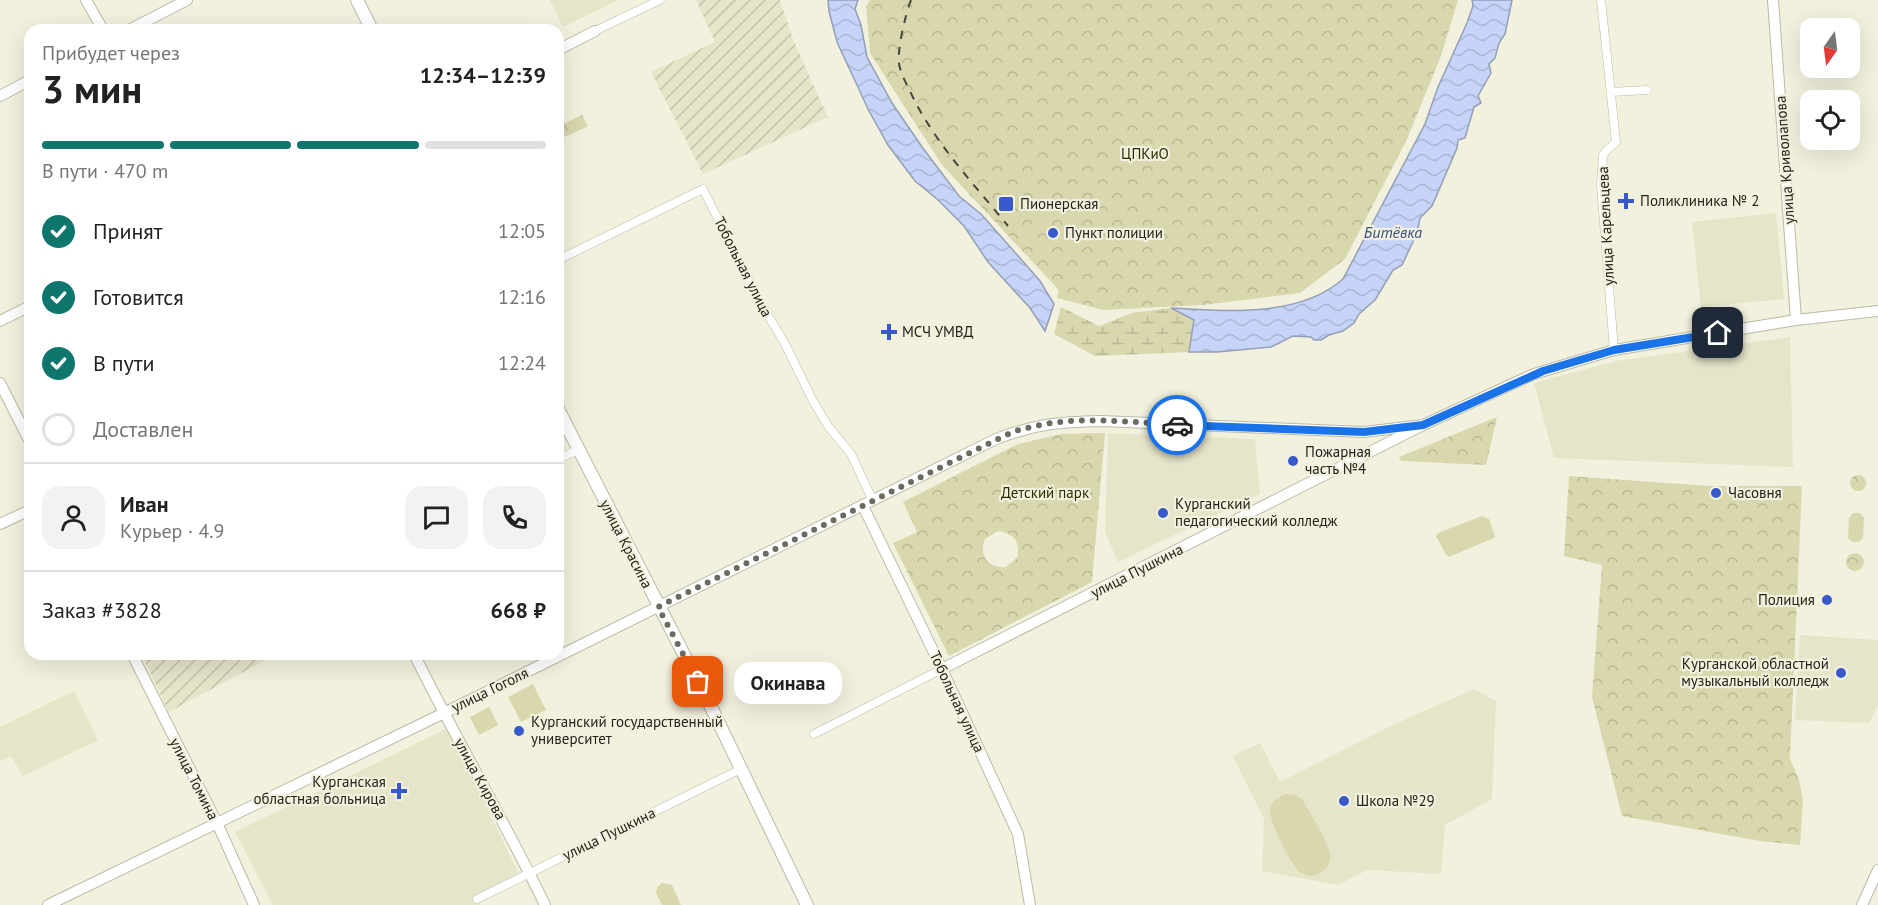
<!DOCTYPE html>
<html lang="ru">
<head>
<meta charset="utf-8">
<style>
  body { margin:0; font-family:"PT Sans",sans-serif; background:#f2f2f2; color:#222; height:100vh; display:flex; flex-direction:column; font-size:22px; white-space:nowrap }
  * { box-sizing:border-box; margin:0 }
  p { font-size:20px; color:#767676 }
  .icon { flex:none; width:33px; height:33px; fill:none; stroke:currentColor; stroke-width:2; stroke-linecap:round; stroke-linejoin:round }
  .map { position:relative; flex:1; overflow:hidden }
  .drawer { position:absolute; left:24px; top:24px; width:540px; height:636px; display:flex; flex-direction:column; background:#fff; border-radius:18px; box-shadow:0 6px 24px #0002 }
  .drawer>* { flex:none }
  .needle { width:39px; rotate:194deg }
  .tools { position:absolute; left:1800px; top:18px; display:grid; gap:12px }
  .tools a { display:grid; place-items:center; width:60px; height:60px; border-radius:12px; background:#fff; box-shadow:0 6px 24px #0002; font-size:30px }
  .pin { position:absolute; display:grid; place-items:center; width:51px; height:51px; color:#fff; margin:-26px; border-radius:12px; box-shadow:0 3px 9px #0006 }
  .courier { position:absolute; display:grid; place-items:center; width:60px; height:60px; margin:-30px; border:4px solid #1a73e8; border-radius:50%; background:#fff; color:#222; box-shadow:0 2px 8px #0007 }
  .bubble { position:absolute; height:42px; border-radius:18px; background:#fff; box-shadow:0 6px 24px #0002; font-size:20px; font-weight:600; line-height:42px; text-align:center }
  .summary em { font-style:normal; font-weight:600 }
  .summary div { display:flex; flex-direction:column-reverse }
  .summary { display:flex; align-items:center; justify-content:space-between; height:102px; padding:0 18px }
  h1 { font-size:39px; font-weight:600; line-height:45px }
  .bar { display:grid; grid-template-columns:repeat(4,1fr); gap:9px 6px; align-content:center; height:72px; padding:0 18px }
  .bar i { height:8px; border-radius:4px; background:#e0e0e0 }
  .bar .current { background:#0f766e }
  .bar p { grid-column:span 4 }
  .line { display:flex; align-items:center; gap:15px; padding:0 18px; border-top:2px solid #e0e0e0 }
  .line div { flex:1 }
  .round { display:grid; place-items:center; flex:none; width:63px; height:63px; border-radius:18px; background:#f2f2f2 }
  ol { padding:0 18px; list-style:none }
  li { display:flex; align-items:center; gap:18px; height:66px }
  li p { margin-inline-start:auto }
  li .icon { padding:6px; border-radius:50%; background:#0f766e; color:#fff; stroke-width:4 }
  li:last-child { color:#767676 }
  li i { width:33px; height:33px; border:3px solid #e0e0e0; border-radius:50% }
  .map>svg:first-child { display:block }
</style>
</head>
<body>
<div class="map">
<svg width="1878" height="905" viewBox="0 0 1878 905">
  <defs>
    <pattern id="industrial-furrows" width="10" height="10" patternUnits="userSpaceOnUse" patternTransform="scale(1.5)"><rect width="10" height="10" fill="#e6e4c9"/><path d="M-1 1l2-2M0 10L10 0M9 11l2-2" fill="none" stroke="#c5c3ac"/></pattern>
    <pattern id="forest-crowns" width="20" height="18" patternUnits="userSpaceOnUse" patternTransform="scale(1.5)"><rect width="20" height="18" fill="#d9d7ad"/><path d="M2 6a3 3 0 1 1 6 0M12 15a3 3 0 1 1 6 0" fill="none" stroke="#bab894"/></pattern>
    <pattern id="wetland-marsh" width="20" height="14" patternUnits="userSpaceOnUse" patternTransform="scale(1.5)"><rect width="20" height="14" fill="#d9d7ad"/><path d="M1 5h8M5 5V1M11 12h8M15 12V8" fill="none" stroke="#bab894"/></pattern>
    <pattern id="water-waves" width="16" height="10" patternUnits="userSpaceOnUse" patternTransform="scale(1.5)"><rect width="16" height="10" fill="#c5d4f8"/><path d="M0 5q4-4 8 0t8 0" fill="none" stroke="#a9b6d4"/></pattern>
  </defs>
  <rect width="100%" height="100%" fill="#f2f1dd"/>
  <path fill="#e6e4c9" d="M 550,0 L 618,0 L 563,27 Z
    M 1776,213 L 1784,299 L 1701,307 L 1692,222 Z
    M 1790,337 L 1793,467 L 1554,458 L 1534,383 L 1616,361 Z
    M 1108,433 L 1255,439 L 1260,494 L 1118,562 L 1105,532 Z
    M 1800,635 L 1878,640 L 1878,705 L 1869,723 L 1795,720 Z
    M 1474,689 L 1496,701 L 1492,799 L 1445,825 L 1441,874 L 1367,870 L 1338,885 L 1262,871 L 1264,819 L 1233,756 L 1260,743 L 1280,782 L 1395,724 Z
    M 74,691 L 98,740 L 23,776 L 11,756 L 0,761 L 0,727 Z
    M 448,728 L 520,876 L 476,897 L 480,905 L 273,905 L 235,832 Z"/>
  <path fill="url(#industrial-furrows)" d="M 696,0 L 780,0 L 794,42 L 828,117 L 703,174 L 651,72 L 715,42 Z
    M 141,654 L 277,654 L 169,712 Z"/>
  <path fill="#d9d7ad" d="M 1853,513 L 1860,513 L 1864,518 L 1863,538 L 1859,542 L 1852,542 L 1848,538 L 1849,518 Z
    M 1482,516 L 1489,519 L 1495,536 L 1494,538 L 1449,557 L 1446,555 L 1436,536 L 1438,533 Z
    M 533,684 L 546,710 L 521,722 L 508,697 Z
    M 489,707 L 498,725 L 479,735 L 470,717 Z
    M 1285,794 L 1295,795 L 1302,799 C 1309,811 1327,841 1330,853 C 1334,869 1313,882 1300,872 C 1291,865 1269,821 1270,810 C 1271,801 1278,798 1285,794 Z
    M 662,883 L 672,885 L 681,905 L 662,905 L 656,893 L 657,887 Z"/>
  <path fill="url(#forest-crowns)" fill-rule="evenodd" d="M 870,0 L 1458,0 L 1441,56 L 1407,139 L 1345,259 L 1300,293 L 1203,305 L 1103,310 L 1057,298 L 1059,290 L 942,165 L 870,53 L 866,6 Z
    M 582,115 L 588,126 L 565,137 L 559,126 Z
    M 1497,417 L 1486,465 L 1401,461 L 1399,457 Z
    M 1105,433 L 1092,582 L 949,656 L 893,543 L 917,532 L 903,502 L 1018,444 L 1061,434 ZM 998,531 C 1014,533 1021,542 1017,558 L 1006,567 C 989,569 978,556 985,539 Z
    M1850 483a8 8 0 1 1 16 0a8 8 0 1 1-16 0Z
    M 1569,476 L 1709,486 L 1802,486 L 1790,759 L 1799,780 L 1803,800 L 1800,845 L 1760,841 L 1622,816 L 1592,697 L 1602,565 L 1564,556 Z
    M1846 562a9 9 0 1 1 18 0a9 9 0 1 1-18 0Z"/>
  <path fill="url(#wetland-marsh)" d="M 1061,307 L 1099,326 L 1132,313 L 1171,308 L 1194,320 L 1189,352 L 1095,356 L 1054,334 Z"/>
  <path fill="url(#water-waves)" stroke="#949fb6" stroke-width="1.5" d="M 828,0 L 858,0 L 855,9 L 861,25 L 867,57 L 892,103 L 922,147 L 959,196 L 982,215 L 1027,266 L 1040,281 L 1054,304 L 1045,331 L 1030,308 L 988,262 L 964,226 L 937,199 L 915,181 L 888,145 L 869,111 L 837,42 L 829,11 Z
    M 1472,0 L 1512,0 L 1505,34 L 1499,43 L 1495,58 L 1489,64 L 1491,73 L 1478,96 L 1481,103 L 1474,107 L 1465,138 L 1458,140 L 1457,148 L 1432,206 L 1420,218 L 1417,233 L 1402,265 L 1393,270 L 1375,300 L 1359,314 L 1354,323 L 1343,331 L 1329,335 L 1321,340 L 1314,340 L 1311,337 L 1293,336 L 1271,347 L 1217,352 L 1189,352 L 1194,320 L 1171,308 C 1225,311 1299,318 1343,279 L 1425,124 L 1438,87 L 1467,23 L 1473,6 Z"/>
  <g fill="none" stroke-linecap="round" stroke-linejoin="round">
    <defs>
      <path id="street" d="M 1601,0 L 1616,142 L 1607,150 L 1603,155 L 1601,185 L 1614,350
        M 595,31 L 660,0
        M 1611,92 L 1647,90
        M 558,260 L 703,189 L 756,295 L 785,344 L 813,401 L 828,426 L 851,454 L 873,501
        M 558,459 L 578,450
        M 814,734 L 942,669
        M 477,899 L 741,769"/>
      <path id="secondary" d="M 86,0 L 103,30
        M 1773,0 L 1796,320
        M 129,30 L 187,0
        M 558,50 L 595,31
        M 0,96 L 30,80
        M 0,321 L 30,306
        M 0,383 L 30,442
        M 863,506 L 942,669 L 1018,834 L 1030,905
        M 0,524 L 30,510
        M 132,654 L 217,823 L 254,905
        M 414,654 C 456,739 504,820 545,905
        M 942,669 L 1423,425 L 1534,374 L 1614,350 L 1796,320 L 1878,311
        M 48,905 L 444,713 L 996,439 C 1036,424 1058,422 1101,421 L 1364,432 L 1423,425
        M 1862,905 L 1878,870"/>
      <path id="primary" d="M 357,0 L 372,30
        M 558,409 L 714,713 L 807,905"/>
    </defs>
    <use href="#street" stroke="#bbbaa7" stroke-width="9"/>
    <use href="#secondary" stroke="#bbbaa7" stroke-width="12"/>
    <use href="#primary" stroke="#bbbaa7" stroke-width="14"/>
    <use href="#street" stroke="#fff" stroke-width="8"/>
    <use href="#secondary" stroke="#fff" stroke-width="10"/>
    <use href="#primary" stroke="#fff" stroke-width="12"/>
    <path stroke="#45453c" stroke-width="2" stroke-dasharray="8 8" stroke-linecap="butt" d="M 911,0 C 906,12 897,50 899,63 C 900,72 905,81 909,89 C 932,140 973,183 1008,226"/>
  </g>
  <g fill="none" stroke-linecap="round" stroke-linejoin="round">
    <path stroke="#6b6b60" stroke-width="6" stroke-dasharray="0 10.8" d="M 698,682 L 658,607 L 996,440 C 1006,435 1016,430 1027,428 C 1075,415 1128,422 1177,425"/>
    <path stroke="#1a73e8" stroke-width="8" d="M 1177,425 L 1364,432 L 1423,425 L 1543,371 L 1614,350 L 1718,333"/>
  </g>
  <g fill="#3759ca" stroke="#f2f1dd" stroke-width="2">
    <path d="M1623 192h6v6h6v6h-6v6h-6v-6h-6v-6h6z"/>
    <rect x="998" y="196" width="16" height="16" rx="3"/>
    <circle cx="1053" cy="233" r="6"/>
    <path d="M886 323h6v6h6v6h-6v6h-6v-6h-6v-6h6z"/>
    <circle cx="1293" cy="461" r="6"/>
    <circle cx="1716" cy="493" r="6"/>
    <circle cx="1163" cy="513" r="6"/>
    <circle cx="1827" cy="600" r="6"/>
    <circle cx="1841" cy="673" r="6"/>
    <circle cx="519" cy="731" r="6"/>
    <path d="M396 782h6v6h6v6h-6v6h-6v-6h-6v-6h6z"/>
    <circle cx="1344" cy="801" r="6"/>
  </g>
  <g text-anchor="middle" stroke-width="4.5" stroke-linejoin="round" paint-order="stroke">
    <g font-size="15" fill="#2e2b02" stroke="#f2f1dd">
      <text x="1145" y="159">ЦПКиО</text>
      <text x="1045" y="498">Детский парк</text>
    </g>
    <g font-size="15" fill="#23231c" stroke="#f2f1dd">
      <text transform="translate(1785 160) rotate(-94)" y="5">улица Криволапова</text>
      <text transform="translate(1606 226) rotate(-93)" y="5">улица Карельцева</text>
      <text transform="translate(743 267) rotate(63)" y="5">Тобольная улица</text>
      <text transform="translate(626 544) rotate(63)" y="5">улица Красина</text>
      <text transform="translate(1137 571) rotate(-27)" y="5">улица Пушкина</text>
      <text transform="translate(490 690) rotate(-26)" y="5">улица Гоголя</text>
      <text transform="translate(957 702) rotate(65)" y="5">Тобольная улица</text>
      <text transform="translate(194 779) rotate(63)" y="5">улица Томина</text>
      <text transform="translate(480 779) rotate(61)" y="5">улица Кирова</text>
      <text transform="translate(609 834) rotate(-26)" y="5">улица Пушкина</text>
    </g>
    <g font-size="15" fill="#23231c" stroke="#f2f1dd" text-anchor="start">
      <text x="1640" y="206">Поликлиника № 2</text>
      <text x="1020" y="209">Пионерская</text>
      <text x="1065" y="238">Пункт полиции</text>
      <text x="902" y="337">МСЧ УМВД</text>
      <text x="1305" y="457">Пожарная<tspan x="1305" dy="17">часть №4</tspan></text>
      <text x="1728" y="498">Часовня</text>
      <text x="1175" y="509">Курганский<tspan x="1175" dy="17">педагогический колледж</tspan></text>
      <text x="1815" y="605" text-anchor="end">Полиция</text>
      <text x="1829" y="669" text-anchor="end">Курганской областной<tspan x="1829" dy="17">музыкальный колледж</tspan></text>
      <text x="531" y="727">Курганский государственный<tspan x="531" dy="17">университет</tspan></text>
      <text x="386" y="787" text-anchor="end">Курганская<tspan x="386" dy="17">областная больница</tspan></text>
      <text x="1356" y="806">Школа №29</text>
    </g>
    <g font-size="16" font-style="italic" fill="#3a4e86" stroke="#f2f1dd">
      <text x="1393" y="238">Битёвка</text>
    </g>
  </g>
</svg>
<div class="tools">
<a><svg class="needle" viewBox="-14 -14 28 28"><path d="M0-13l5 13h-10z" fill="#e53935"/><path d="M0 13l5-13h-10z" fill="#767676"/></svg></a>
<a><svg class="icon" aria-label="locate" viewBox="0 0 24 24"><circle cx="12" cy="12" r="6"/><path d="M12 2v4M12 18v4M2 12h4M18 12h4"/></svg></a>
</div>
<div class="pin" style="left:698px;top:682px;background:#ea580c"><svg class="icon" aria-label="bag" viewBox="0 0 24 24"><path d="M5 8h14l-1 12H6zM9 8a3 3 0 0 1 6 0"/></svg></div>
<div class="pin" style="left:1718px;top:333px;background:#1f2937"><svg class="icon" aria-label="home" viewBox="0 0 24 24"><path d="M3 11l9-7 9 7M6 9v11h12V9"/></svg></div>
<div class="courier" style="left:1177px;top:425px"><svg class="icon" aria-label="car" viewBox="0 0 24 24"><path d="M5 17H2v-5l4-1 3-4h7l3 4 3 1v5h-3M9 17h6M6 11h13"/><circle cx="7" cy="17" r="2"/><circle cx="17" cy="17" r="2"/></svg></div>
<div class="bubble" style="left:734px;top:662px;width:108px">Окинава</div>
<section class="drawer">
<div class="summary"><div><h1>3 мин</h1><p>Прибудет через</p></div><em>12:34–12:39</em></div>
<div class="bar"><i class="current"></i><i class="current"></i><i class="current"></i><i></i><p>В пути · 470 m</p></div>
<ol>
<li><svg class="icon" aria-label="check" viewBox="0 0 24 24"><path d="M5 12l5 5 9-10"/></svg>Принят<p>12:05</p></li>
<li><svg class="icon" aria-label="check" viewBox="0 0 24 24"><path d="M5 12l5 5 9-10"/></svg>Готовится<p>12:16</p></li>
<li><svg class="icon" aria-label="check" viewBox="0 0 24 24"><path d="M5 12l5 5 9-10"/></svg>В пути<p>12:24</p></li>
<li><i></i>Доставлен</li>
</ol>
<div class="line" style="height:108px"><a class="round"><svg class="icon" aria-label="person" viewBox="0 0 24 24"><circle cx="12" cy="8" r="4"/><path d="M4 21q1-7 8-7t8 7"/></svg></a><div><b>Иван</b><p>Курьер · 4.9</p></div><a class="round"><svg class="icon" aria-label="chat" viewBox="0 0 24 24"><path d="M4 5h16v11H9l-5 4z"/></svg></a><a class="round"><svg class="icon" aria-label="phone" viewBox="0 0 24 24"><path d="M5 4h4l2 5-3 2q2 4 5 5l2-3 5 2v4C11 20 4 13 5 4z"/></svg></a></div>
<div class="line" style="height:78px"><div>Заказ #3828</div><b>668 ₽</b></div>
</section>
</div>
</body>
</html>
